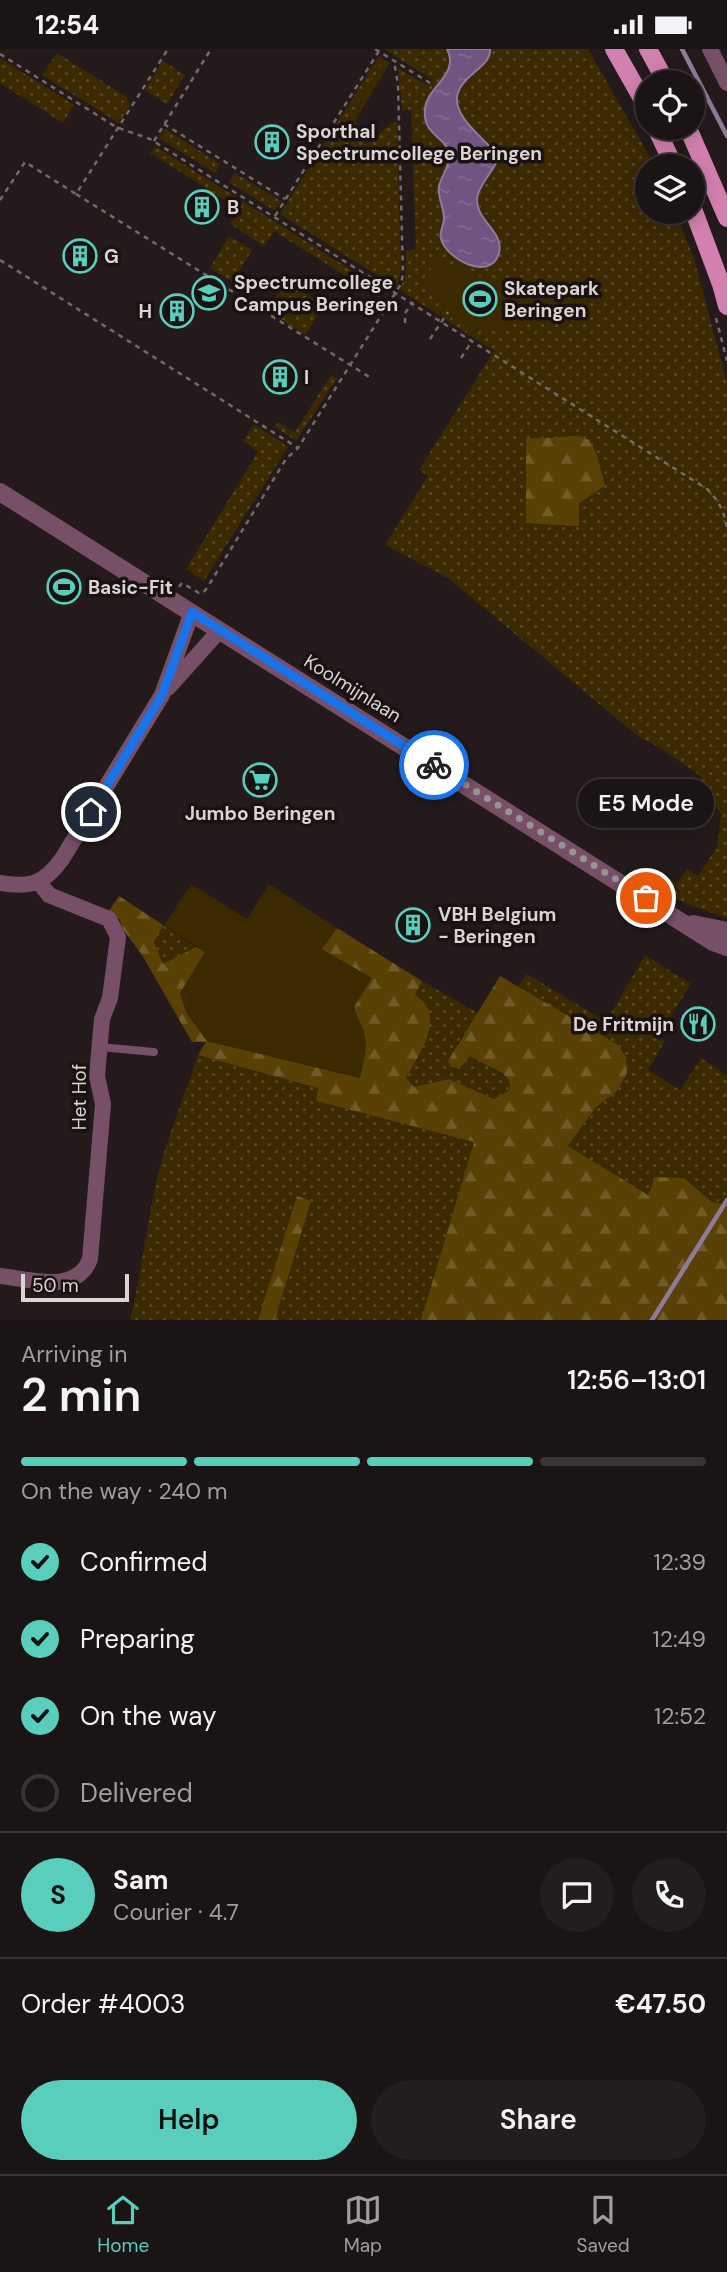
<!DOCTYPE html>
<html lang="en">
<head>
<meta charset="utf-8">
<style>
  body { margin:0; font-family:"DM Sans",sans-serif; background:#241d1d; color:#f1f3f6; height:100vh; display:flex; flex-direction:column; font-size:26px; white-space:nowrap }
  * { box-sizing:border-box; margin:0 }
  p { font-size:23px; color:#a09ea0 }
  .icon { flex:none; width:38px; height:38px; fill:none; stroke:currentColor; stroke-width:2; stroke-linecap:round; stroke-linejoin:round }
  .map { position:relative; height:1271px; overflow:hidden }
  .details { display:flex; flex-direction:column; background:#1b1414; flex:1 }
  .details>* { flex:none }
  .controls { position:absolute; left:635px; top:21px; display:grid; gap:14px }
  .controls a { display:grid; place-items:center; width:70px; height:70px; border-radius:50%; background:#1b1414; box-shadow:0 4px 18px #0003,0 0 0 2px #393334; font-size:35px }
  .scale { position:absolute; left:21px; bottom:18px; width:108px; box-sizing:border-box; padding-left:7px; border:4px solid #dad4d3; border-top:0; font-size:19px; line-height:24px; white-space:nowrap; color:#dad4d3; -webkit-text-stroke:5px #1a1112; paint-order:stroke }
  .pin { position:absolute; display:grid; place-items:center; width:60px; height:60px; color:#fff; margin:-30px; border:4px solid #fff; border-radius:50%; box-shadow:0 2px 7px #0007 }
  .courier { position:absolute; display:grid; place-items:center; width:70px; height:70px; margin:-35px; border:5px solid #1a73e8; border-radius:50%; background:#fff; color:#222; box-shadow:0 2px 9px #0007 }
  .bubble { position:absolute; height:49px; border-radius:24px; background:#1b1414; box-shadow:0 4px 18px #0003,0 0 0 2px #393334; font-size:23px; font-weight:600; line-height:49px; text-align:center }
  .summary em { font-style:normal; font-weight:600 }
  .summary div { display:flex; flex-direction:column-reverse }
  .summary { display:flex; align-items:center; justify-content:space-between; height:119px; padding:0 21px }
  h1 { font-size:46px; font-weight:600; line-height:52px }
  .bar { display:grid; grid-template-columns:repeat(4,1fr); gap:10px 7px; align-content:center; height:84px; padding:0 21px }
  .bar i { height:9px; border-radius:5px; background:#393334 }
  .bar .on { background:#5acebd }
  .bar p { grid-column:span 4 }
  .line { display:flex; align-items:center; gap:18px; padding:0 21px; border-top:2px solid #393334 }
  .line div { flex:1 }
  .round { display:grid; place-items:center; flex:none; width:74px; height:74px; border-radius:37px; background:#241d1d }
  ol { padding:0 21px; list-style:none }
  li { display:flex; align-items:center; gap:21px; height:77px }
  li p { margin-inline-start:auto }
  li .icon { padding:7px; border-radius:50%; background:#5acebd; color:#111; stroke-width:4 }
  li:last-child { color:#a09ea0 }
  li i { width:38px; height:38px; border:4px solid #393334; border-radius:50% }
  .action { display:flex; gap:14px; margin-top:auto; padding:14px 21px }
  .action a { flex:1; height:80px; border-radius:42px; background:#5acebd; color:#111; font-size:28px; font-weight:600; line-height:80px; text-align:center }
  .action a+a { background:#241d1d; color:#f1f3f6 }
  .status { display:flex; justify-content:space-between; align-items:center; height:49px; padding:0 35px; background:#1b1414; direction:ltr }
  .status svg { height:19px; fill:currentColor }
  .dock { display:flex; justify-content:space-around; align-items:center; height:98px; border-top:2px solid #393334; background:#1b1414; font-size:19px; color:#a09ea0 }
  .dock a { display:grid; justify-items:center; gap:4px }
  .dock .on { color:#5acebd }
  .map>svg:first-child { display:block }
</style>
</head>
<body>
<div class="status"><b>12:54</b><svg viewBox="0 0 49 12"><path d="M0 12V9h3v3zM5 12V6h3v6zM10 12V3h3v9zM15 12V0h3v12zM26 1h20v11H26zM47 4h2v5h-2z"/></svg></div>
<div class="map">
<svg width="727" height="1271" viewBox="0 0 727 1271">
  <defs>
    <pattern id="grass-dots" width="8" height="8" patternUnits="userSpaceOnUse" patternTransform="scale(1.75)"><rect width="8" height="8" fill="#3b2900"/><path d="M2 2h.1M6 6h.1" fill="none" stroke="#574724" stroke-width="1.8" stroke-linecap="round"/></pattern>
    <pattern id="forest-firs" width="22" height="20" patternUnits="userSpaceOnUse" patternTransform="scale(1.75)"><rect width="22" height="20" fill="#594106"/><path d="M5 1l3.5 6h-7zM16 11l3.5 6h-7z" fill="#705c29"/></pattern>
    <pattern id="water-ripples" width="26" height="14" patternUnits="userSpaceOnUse" patternTransform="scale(1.75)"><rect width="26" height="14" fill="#705481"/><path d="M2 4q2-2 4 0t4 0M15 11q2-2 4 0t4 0" fill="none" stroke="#846c92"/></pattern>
  </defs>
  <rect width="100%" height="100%" fill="#241a1b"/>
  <path fill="url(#grass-dots)" d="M 384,0 L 588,0 L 655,117 L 648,117 L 648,163 L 675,163 L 694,209 L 727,334 L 727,869 L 689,856 L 659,841 L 667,828 L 677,834 L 687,820 L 698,827 L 717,798 L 721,765 L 699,726 L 659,698 L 640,689 L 448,529 L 385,496 L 428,427 L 419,421 L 494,302 L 400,241 L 405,227 L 406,202 L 416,200 L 411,61 L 402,61 L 398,19 L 428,37 L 433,31 Z
    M 57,4 L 127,48 L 130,56 L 119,74 L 42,26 Z
    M 379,7 L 385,11 L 333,96 L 338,99 L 354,72 L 364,80 L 366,96 L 391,74 L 397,74 L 401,221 L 397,239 L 280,165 Z
    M 0,9 L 74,56 L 63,74 L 0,34 Z
    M 163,12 L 185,26 L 167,55 L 145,41 Z
    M 166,80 L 220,115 L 215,124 L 159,89 Z
    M 155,97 L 383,241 L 379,248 L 274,182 L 264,197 L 230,175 L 239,160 L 150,104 Z
    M 235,124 L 281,152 L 275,162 L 229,133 Z
    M 229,187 L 252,201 L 233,233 L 210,219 Z
    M 287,233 L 324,256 L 305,286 L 268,262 Z
    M 331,326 L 337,329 L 296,392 L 275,378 L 278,373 L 295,383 Z
    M 254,375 L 288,398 L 204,532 L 186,520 L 258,403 L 243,392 Z
    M 163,876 L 196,898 L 163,916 L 154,893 Z
    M 645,906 L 691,935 L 657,989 L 665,992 L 648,1021 L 680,1041 L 701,1009 L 727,1026 L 727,1151 L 724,1155 L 712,1153 L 684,1129 L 649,1147 L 568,1097 L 596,1058 L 616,1043 L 517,938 L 527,925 L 606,973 Z
    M 422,932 L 478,964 L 457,995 C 473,1010 493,1017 509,1031 L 510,1041 L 494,1050 L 449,1030 L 414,1038 L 405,1029 L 430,983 L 422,951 L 415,946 Z
    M 198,1006 L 318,1039 L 316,1052 L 474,1093 L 421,1271 L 275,1271 L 311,1152 L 297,1148 L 258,1271 L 130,1271 C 141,1226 146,1179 156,1134 C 166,1090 184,1049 198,1006 Z"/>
  <path fill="url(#forest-firs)" d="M 579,387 L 589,391 L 597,406 L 605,437 L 579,454 L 579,477 L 526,474 L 526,390 Z
    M 119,847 L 163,876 L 154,893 L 163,915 L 196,898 L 206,903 L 186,963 L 207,992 L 360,1029 L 364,982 L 358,972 L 354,958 L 321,900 L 337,879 L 422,932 L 415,946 C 448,967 419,1004 406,1029 L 414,1038 L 449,1030 L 494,1050 L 510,1041 L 509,1031 L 502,1024 L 470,1007 C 464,1015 462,1020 451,1018 L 448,1012 L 500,927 L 618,996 L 626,1008 L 627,1024 L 616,1043 L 596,1058 L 568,1097 L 648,1146 L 655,1128 L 684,1129 L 712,1153 L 724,1155 L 727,1151 L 727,1271 L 421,1271 L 474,1093 L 316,1052 L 318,1039 L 198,1006 L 206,993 L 192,993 L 142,906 L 122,879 L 120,871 L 109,862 Z
    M 297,1147 L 311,1152 L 275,1271 L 258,1271 Z"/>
  <path fill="#3b2900" d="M 385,11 L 390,14 L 338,100 L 333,96 Z
    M 436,211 L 492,232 L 504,230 L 512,235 L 518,247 L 508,281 L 500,284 L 479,274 L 472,282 L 442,262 L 447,253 L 421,237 Z
    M 191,835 L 247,870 L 269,835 L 337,879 L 322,900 L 372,929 L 354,958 C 356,967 362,975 364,984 C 369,999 363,1014 360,1029 L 207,992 L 186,963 L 180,944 L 205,903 L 164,876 Z"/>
  <path fill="url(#water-ripples)" stroke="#907a9a" stroke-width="2" d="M 447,0 L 490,0 C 492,18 460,26 457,48 C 455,71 486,90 498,107 L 497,112 C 492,123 482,133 478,145 C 471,170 505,181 499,204 C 491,233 447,211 441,190 C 439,183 444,176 444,169 C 444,158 437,148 439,137 C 442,126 449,118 450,106 C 445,86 422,87 425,59 C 428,37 460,25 447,0 Z"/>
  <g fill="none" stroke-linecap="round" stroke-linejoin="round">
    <path stroke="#907a9a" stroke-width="4.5" d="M 682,0 L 727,87
      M 652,1271 L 727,1151"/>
    <path stroke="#736b6b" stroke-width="2.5" stroke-dasharray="5 5" stroke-linecap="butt" d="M 375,0 L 430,34
      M 0,5 L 116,78 L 150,90 L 707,440 C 719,452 724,462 727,479
      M 693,55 L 698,66
      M 164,75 L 285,150
      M 154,92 L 211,0
      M 76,145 L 371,329
      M 0,151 L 25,113 L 76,145 L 168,0
      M 275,167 L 379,2
      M 0,211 L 298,399
      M 716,269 L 727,312
      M 405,274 L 405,264 L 413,253
      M 430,290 L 448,263
      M 461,309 L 472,292
      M 179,538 L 182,534 L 199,544 L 203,544 L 207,539 L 286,410 L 298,399 L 401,235 L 403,225 L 398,36 L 394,12"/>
    <path stroke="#774f66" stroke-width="8" d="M 100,998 L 154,1003"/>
    <path stroke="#774f66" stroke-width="16" d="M 710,0 L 727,34
      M 168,639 L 220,581
      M 0,834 C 30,839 44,835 62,810 L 162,646 L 192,563
      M 0,1227 C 29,1230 77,1246 90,1210 L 103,1055 L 97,1027 L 102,970 L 110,949 L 118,888 L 109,870 L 49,846 L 39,833"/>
    <path stroke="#774f66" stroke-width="18" d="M 0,443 L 713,893 L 727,898
      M 693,875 L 727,882"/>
    <path stroke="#d280b0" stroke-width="18" d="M 614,0 L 648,60
      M 648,0 L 666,33
      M 656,79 L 674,117
      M 688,79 L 727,169
      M 693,160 L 721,235 L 727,257"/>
  </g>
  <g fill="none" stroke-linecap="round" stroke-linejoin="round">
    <path stroke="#9a9393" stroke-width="7" stroke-dasharray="0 12.6" d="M 434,716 L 646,849"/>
    <path stroke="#1a73e8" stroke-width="9" d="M 91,763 L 162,646 L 192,563 L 434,716"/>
  </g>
  <defs>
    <symbol id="building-ring" viewBox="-11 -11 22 22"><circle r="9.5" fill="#1a1112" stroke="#5acebd" stroke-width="1.5"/><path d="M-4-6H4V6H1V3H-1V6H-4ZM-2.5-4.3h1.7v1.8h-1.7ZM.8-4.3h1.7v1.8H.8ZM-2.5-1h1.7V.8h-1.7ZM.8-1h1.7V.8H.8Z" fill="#5acebd"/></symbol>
    <symbol id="school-ring" viewBox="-11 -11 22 22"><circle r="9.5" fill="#1a1112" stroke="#5acebd" stroke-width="1.5"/><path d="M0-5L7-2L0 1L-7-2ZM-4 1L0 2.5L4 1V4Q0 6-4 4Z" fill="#5acebd"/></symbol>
    <symbol id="stadium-ring" viewBox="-11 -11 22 22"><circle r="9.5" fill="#1a1112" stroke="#5acebd" stroke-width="1.5"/><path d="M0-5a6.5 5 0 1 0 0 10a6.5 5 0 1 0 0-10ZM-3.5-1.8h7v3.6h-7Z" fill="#5acebd"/></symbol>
    <symbol id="supermarket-ring" viewBox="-11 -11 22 22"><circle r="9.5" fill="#1a1112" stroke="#5acebd" stroke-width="1.5"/><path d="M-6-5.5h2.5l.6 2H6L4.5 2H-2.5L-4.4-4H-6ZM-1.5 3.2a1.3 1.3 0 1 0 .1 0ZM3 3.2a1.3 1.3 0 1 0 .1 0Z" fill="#5acebd"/></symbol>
    <symbol id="restaurant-ring" viewBox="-11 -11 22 22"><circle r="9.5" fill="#1a1112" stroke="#5acebd" stroke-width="1.5"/><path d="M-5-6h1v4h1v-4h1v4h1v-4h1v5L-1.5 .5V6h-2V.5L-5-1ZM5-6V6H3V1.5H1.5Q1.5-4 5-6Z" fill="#5acebd"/></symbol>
  </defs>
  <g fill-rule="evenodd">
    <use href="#building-ring" x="253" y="74" width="38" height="38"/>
    <use href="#building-ring" x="183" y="139" width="38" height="38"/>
    <use href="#building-ring" x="61" y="188" width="38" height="38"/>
    <use href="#school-ring" x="190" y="225" width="38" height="38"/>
    <use href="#stadium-ring" x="461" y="231" width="38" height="38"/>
    <use href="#building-ring" x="158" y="243" width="38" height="38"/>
    <use href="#building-ring" x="261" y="309" width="38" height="38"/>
    <use href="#stadium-ring" x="45" y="519" width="38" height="38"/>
    <use href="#supermarket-ring" x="241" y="712" width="38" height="38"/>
    <use href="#building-ring" x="394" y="857" width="38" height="38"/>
    <use href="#restaurant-ring" x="679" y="956" width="38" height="38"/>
  </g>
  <g text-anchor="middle" stroke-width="7" stroke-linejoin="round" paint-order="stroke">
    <g font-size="19" font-weight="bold" fill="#dad4d3" stroke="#1a1112" text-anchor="start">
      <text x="296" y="89">Sporthal<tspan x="296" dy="22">Spectrumcollege Beringen</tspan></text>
      <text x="227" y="165">B</text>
      <text x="104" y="214">G</text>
      <text x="234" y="240">Spectrumcollege<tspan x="234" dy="22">Campus Beringen</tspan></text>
      <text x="504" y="246">Skatepark<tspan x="504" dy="22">Beringen</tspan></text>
      <text x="152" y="269" text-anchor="end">H</text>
      <text x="304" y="335">I</text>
      <text x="88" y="545">Basic-Fit</text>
      <text x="260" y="771" text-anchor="middle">Jumbo Beringen</text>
      <text x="438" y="872">VBH Belgium<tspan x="438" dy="22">- Beringen</tspan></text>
      <text x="674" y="982" text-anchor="end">De Fritmijn</text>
    </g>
    <g font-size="19" fill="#dad4d3" stroke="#1a1112">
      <text transform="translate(353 639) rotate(32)" y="7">Koolmijnlaan</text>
      <text transform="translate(79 1048) rotate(-90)" y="7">Het Hof</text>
    </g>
  </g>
</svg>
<div class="controls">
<a><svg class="icon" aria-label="locate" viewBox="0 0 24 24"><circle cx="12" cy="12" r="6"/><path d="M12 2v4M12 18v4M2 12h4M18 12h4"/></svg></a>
<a><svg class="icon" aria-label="layers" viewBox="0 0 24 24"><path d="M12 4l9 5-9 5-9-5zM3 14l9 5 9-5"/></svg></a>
</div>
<div class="scale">50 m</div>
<div class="pin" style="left:646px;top:849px;background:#ea580c"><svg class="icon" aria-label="bag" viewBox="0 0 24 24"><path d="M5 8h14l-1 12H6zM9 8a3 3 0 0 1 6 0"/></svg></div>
<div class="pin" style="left:91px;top:763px;background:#1f2937"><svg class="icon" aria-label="home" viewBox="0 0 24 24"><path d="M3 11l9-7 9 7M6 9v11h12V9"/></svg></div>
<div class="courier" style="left:434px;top:716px"><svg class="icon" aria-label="bike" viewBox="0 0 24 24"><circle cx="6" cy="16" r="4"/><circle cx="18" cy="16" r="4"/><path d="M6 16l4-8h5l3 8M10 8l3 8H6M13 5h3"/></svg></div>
<div class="bubble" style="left:578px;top:730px;width:136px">E5 Mode</div>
</div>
<section class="details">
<div class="summary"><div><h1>2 min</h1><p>Arriving in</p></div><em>12:56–13:01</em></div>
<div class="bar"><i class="on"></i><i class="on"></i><i class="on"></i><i></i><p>On the way · 240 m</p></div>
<ol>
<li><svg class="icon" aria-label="check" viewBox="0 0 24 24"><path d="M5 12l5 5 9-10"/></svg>Confirmed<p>12:39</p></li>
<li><svg class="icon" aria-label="check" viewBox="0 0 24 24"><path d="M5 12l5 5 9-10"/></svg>Preparing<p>12:49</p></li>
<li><svg class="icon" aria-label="check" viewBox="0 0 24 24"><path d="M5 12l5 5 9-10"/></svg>On the way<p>12:52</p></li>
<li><i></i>Delivered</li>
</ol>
<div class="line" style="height:126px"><b class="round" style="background:#5acebd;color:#111">S</b><div><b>Sam</b><p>Courier · 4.7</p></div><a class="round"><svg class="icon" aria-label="chat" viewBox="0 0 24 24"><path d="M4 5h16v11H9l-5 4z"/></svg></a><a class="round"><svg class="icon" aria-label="phone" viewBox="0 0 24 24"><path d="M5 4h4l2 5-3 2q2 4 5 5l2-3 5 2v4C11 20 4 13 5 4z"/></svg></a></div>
<div class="line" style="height:91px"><div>Order #4003</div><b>€47.50</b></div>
<div class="action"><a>Help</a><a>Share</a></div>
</section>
<nav class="dock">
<a class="on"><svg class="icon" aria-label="home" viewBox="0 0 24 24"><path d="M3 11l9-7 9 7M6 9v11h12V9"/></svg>Home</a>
<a><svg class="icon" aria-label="map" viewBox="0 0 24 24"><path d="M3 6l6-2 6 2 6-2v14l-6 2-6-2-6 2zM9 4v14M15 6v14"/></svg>Map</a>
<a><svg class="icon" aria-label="saved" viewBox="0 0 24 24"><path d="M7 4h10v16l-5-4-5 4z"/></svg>Saved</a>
</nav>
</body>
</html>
